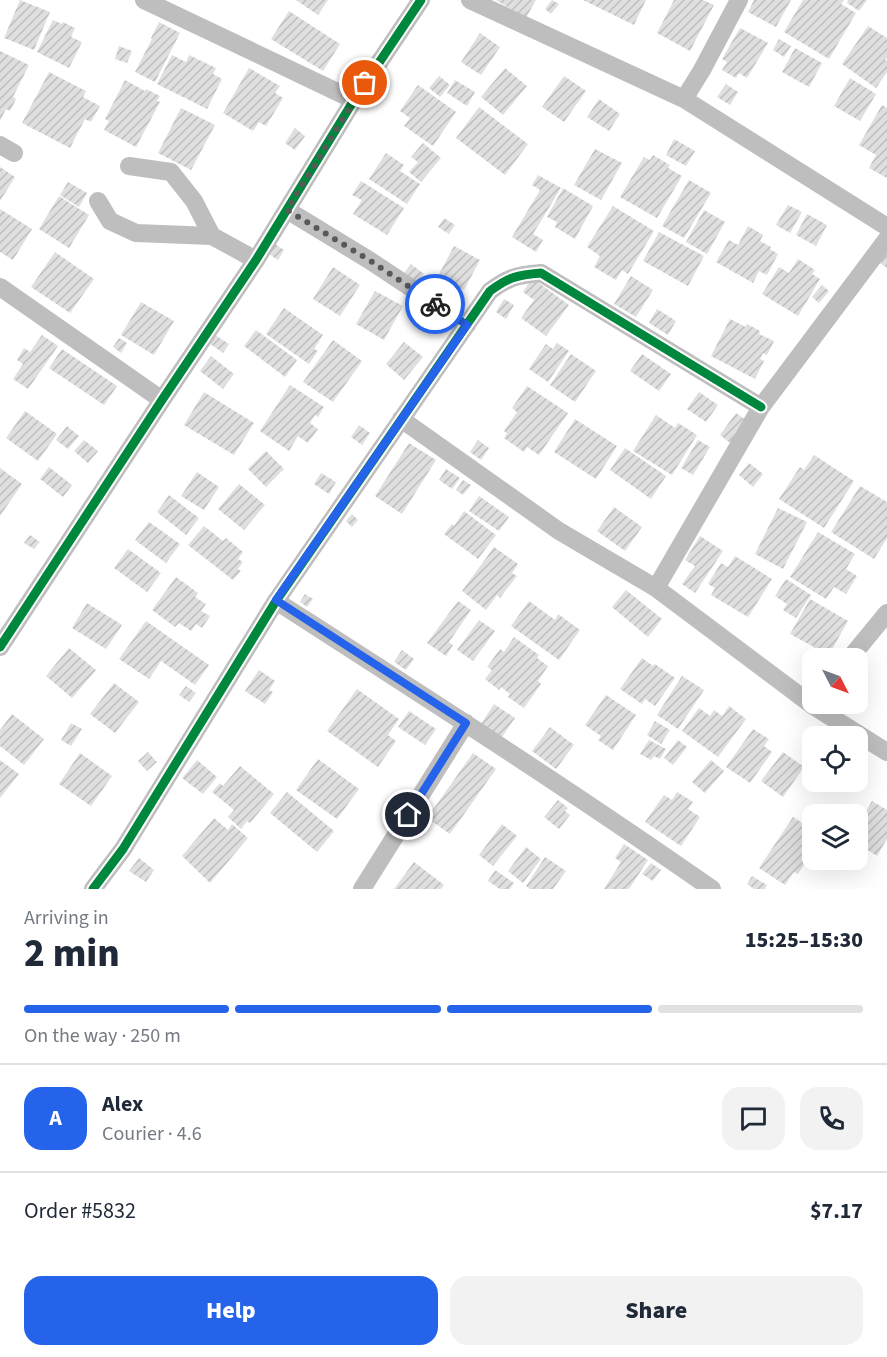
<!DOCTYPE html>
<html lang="en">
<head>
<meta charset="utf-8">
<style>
  body { margin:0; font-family:"Source Sans 3",sans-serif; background:#f2f2f3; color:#1f2937; height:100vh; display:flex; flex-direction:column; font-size:22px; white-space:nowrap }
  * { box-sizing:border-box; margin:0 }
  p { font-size:20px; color:#747a83 }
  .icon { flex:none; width:33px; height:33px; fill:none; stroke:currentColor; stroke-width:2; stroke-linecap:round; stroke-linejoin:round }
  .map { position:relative; height:889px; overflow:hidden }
  .drawer { display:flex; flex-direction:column; background:#fff; flex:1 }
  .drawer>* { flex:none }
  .needle { width:39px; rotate:132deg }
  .fabs { position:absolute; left:802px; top:648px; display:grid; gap:12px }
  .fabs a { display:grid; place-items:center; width:66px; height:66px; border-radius:12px; background:#fff; box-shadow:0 6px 24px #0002; font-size:30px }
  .pin { position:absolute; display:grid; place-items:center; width:51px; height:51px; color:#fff; margin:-26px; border:3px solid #fff; border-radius:50%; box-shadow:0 2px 6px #0007 }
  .courier { position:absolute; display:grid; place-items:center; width:60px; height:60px; margin:-30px; border:4px solid #2563eb; border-radius:50%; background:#fff; color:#222; box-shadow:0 2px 8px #0007 }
  .overview em { font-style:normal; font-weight:800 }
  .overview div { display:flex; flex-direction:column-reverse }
  .overview { display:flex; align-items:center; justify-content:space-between; height:102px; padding:0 24px }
  h1 { font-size:39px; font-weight:800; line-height:45px }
  .bar { display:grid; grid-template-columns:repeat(4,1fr); gap:9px 6px; align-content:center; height:72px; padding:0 24px }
  .bar i { height:8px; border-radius:4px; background:#e0e1e3 }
  .bar .on { background:#2563eb }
  .bar p { grid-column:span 4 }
  .line { display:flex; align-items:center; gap:15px; padding:0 24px; border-top:2px solid #e0e1e3 }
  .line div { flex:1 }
  .round { display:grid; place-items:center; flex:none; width:63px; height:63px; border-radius:18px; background:#f2f2f3 }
  .primary-button { display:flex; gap:12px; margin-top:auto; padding:12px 24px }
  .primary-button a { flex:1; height:69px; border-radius:18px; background:#2563eb; color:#fff; font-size:24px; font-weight:800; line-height:69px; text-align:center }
  .primary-button a+a { background:#f2f2f3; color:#1f2937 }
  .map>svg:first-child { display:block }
</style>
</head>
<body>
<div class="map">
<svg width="887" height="889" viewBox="0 0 887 889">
  <defs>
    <pattern id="building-hatch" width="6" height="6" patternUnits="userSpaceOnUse" patternTransform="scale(1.5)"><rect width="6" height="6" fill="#dfdfdf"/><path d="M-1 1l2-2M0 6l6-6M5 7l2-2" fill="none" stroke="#bebebe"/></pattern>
  </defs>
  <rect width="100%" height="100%" fill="#fff"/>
  <path fill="url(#building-hatch)" d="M 20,0 L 50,12 L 34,50 L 4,38 Z
    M 296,0 L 328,0 L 318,15 Z
    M 496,0 L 536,0 L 526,18 Z
    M 552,0 L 559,4 L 551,14 L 545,9 Z
    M 583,0 L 646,0 L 634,25 Z
    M 674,0 L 703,0 L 714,5 L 690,51 L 657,33 Z
    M 754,0 L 791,0 L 776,27 L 748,12 Z
    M 803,0 L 844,0 L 841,4 L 856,13 L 829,59 L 784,32 Z
    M 848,0 L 867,0 L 859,11 L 847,3 Z
    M 289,11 L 340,44 L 323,71 L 271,39 Z
    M 53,20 L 62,24 L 63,22 L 75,28 L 71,37 L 82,42 L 69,68 L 37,52 Z
    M 159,22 L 180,33 L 155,82 L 135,72 L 152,39 L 151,38 Z
    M 868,26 L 887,38 L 887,57 L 885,60 L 887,61 L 887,72 L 876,88 L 842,64 Z
    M 740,28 L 768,43 L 747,78 L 739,73 L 736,78 L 722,70 L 727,62 L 722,59 Z
    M 480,33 L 500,47 L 481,75 L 461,62 Z
    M 779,39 L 791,46 L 784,57 L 773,50 Z
    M 119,46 L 132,51 L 127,63 L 115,59 Z
    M 795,48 L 822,63 L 809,87 L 782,72 Z
    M 0,51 L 29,65 L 13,97 L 16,99 L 10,111 L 6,109 L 0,121 Z
    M 172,55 L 186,62 L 189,55 L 216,68 L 213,74 L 222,79 L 207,109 L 157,84 Z
    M 249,68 L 280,86 L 275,93 L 283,98 L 266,126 L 259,122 L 253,131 L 223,113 Z
    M 505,68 L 527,86 L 503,115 L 481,97 Z
    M 49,72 L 86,91 L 83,97 L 100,106 L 91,122 L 85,119 L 70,148 L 22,123 Z
    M 439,76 L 450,85 L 440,97 L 429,88 Z
    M 564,76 L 586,91 L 564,122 L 542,107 Z
    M 850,78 L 876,94 L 860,121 L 834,106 Z
    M 125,80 L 145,91 L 146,89 L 160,96 L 157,101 L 160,102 L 136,147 L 104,130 L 109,121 L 105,119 Z
    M 455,80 L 475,92 L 467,106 L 447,93 Z
    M 726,84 L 738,92 L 730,105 L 717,97 Z
    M 418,85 L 456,112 L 433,146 L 404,126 L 410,118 L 400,111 Z
    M 599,99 L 620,114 L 609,131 L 587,117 Z
    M 882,105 L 887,108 L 887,178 L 869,168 L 876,155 L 859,145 Z
    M 479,107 L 528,144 L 505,175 L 456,138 Z
    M 181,108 L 215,125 L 191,170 L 158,153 Z
    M 295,128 L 305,136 L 295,150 L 285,143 Z
    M 674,139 L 695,151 L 686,166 L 666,155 Z
    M 423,143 L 441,158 L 421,182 L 409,172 L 418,162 L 411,157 Z
    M 595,149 L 622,163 L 601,200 L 574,185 Z
    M 386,153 L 404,165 L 400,171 L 420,184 L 407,204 L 369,179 Z
    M 653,155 L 670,165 L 668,168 L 682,176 L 657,218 L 620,197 L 644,157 L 650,160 Z
    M 0,167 L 15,177 L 0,201 Z
    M 538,175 L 561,188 L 533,234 L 543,240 L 536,252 L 512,237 L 540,190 L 532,185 Z
    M 689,180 L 711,193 L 684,238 L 662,226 Z
    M 361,181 L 404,208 L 387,235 L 353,214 L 362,200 L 352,195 Z
    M 68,182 L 87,193 L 79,207 L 60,195 Z
    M 563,188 L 593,206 L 575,239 L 555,227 L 557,222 L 547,217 Z
    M 59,196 L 89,215 L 69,248 L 39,229 Z
    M 788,205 L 802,212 L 790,233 L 776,225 Z
    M 613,206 L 654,231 L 628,274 L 622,270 L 616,280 L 594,267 L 600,256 L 587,247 Z
    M 0,209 L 32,229 L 13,260 L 0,252 Z
    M 704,210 L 725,222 L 707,254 L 686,242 Z
    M 807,214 L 827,225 L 816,246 L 796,235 Z
    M 444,218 L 455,225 L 449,234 L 438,227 Z
    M 748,226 L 763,235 L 760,241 L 771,247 L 770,249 L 778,254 L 767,275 L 759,271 L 753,283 L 716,262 L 729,240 L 738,245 Z
    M 659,232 L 704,256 L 688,286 L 643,261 Z
    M 275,244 L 284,250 L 278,260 L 269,254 Z
    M 454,246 L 480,260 L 464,290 L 438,276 Z
    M 887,250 L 887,268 L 880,263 Z
    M 55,252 L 94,279 L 70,313 L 31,287 Z
    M 798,259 L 815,270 L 812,274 L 820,279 L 798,316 L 762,294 L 779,267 L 789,273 Z
    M 411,264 L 424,274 L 414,285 L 402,276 Z
    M 333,267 L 360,285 L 340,316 L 313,299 Z
    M 631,276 L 653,290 L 636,317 L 614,304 Z
    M 532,278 L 569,305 L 546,336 L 521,318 L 534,300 L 523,292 Z
    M 822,285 L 829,291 L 819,303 L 812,297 Z
    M 375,291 L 403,306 L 384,340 L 356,324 Z
    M 504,299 L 514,305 L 506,319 L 496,312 Z
    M 141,302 L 174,321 L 154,355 L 121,335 Z
    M 284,308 L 323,335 L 314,349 L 318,351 L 309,364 L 266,334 Z
    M 657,309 L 676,321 L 668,335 L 649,323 Z
    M 730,319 L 746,327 L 747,324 L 760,331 L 759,334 L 774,341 L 767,355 L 763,353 L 760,359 L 764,361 L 755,379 L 711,356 Z
    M 256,330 L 297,360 L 285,377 L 244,346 Z
    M 42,335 L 58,346 L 28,389 L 13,379 L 23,364 L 17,360 L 24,348 L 30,352 Z
    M 215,335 L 229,344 L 223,353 L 209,343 Z
    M 119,338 L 127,343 L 121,353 L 113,347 Z
    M 333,340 L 362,361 L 333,402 L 303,382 Z
    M 404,342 L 423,357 L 404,380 L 386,364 Z
    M 557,343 L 569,351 L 548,382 L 529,369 L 546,344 L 553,349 Z
    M 62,349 L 117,386 L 104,405 L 49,368 Z
    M 571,354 L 596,371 L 575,402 L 550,385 Z
    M 642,354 L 671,374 L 659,391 L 630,371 Z
    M 211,356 L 234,374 L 223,389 L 200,371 Z
    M 290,385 L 324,407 L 318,417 L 315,415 L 310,423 L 318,429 L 308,443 L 298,436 L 289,451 L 260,431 Z
    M 527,386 L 568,413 L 539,455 L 527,447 L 524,452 L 504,438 L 507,433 L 504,431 L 517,412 L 512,408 Z
    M 204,392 L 254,423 L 234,455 L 184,425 Z
    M 699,392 L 718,405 L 706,422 L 687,409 Z
    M 25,411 L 57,434 L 38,461 L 6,438 Z
    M 736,413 L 750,423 L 734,446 L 720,435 Z
    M 656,415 L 675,428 L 678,423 L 697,435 L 672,475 L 633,451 Z
    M 575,419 L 617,446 L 596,479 L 554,452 Z
    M 359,425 L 370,433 L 362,445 L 351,437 Z
    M 67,426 L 79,436 L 68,449 L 56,440 Z
    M 84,440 L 98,451 L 88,463 L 74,451 Z
    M 478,440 L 489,448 L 481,460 L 470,452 Z
    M 698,440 L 710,447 L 693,475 L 681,468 Z
    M 409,443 L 436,460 L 402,514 L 375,496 Z
    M 625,448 L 666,476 L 651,499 L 610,470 Z
    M 266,451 L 284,469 L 266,487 L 248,469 Z
    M 814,455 L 854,481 L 824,528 L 779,499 L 800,467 L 804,470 Z
    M 749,463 L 763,474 L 753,487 L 739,475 Z
    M 49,467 L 72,485 L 63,497 L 40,479 Z
    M 0,468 L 22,484 L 0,516 Z
    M 446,469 L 460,478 L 452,489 L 439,480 Z
    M 197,472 L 219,487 L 204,510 L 181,496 Z
    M 321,473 L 336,482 L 329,494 L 314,484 Z
    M 463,480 L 471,485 L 463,495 L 456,490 Z
    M 239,484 L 265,505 L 244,530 L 218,509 Z
    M 860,486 L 887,502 L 887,538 L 874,559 L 831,532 Z
    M 169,495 L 199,518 L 186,535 L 157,512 Z
    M 479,496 L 509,517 L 499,531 L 469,511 Z
    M 614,507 L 642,527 L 625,551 L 597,531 Z
    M 778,508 L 807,522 L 783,569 L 755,554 Z
    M 464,511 L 496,535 L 478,559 L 444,534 L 452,524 L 454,526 Z
    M 352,514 L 358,520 L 352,527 L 346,521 Z
    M 149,522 L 180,544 L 166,563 L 135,540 Z
    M 204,526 L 223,541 L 226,538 L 243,552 L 238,559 L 243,562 L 238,569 L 241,571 L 233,580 L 188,545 Z
    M 818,532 L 855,554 L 846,569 L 857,576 L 846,594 L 834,587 L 826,599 L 790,577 Z
    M 30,535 L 40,542 L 34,549 L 24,543 Z
    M 700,536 L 723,551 L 695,593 L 682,584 L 695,566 L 685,560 Z
    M 494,547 L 518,564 L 512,573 L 517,576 L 500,598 L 497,595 L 486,610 L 462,591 Z
    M 128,549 L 161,573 L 147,592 L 114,568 Z
    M 735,556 L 772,579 L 748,617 L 711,595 L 715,588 L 708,584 L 721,563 L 728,567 Z
    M 176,577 L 198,593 L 195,597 L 206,604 L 201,611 L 210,616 L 202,628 L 196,624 L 191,631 L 179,623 L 175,627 L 152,610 Z
    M 786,579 L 811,595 L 796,618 L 783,610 L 787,604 L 775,596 Z
    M 626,590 L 662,619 L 648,637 L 612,607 Z
    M 305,594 L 313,599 L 307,607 L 300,602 Z
    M 810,599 L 848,621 L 827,658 L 813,658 L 813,662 L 807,659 L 814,647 L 790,634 Z
    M 458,601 L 471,610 L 449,642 L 453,645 L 446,656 L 427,643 Z
    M 529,601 L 555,620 L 558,614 L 580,630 L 559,660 L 511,626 Z
    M 87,603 L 122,625 L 106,649 L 72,628 Z
    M 479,620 L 495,631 L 473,661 L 457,650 Z
    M 146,621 L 209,665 L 195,685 L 161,661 L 149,679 L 119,659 Z
    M 514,637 L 539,655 L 537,658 L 548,666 L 538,681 L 541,684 L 524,708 L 508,697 L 510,694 L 501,687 L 499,690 L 485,679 L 492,670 L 487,667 L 500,649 L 504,652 Z
    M 69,648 L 96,670 L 72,698 L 46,676 Z
    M 402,650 L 414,659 L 406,670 L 394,662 Z
    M 642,658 L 653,666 L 655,664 L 675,678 L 655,706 L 645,699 L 642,704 L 620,689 Z
    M 259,670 L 275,681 L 269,690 L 273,692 L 265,704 L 245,691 Z
    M 682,676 L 704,690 L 678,729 L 657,715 Z
    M 114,683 L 139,702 L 115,733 L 90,714 Z
    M 186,686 L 196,693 L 189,702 L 179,695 Z
    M 357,689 L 399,719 L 388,735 L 396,741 L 378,767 L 327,731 Z
    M 606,695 L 636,715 L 613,750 L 598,740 L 601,736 L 585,725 Z
    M 494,704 L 515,718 L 502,737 L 481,724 Z
    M 729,706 L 746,719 L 718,757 L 682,731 L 699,708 L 710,716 L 714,710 L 722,716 Z
    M 409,711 L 436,729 L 425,745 L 398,727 Z
    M 12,714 L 44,739 L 24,765 L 0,746 L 0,730 Z
    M 655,721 L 670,730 L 661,744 L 647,735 Z
    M 71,723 L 82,729 L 71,746 L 61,740 Z
    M 550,727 L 574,745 L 556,769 L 532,751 Z
    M 753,729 L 769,739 L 764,746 L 772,752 L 750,783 L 726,767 Z
    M 649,740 L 666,749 L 660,759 L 654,756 L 651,760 L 640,754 Z
    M 678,740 L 687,747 L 673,765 L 664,758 Z
    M 148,752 L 157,762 L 147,771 L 138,761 Z
    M 783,752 L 804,767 L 783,797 L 761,781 Z
    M 80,753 L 112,776 L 91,806 L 59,784 Z
    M 473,753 L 496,769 L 450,834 L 427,818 Z
    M 318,759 L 359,789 L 337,819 L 296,790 Z
    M 0,760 L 19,774 L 0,798 Z
    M 197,760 L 217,777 L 203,794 L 182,778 Z
    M 711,760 L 724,771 L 705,793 L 692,782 Z
    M 240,766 L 274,794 L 250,823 L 247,821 L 241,829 L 228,817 L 234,810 L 212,792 L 220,783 L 223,786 Z
    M 287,792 L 334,831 L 317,852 L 270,813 Z
    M 677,792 L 693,802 L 688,809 L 700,817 L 681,846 L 645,822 L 664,795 L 672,800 Z
    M 558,800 L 568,808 L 565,811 L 570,815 L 559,829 L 544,817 Z
    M 872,801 L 887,810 L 887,839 L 877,856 L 858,844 L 858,825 Z
    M 793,817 L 813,830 L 813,843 L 811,847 L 813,848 L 813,851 L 798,874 L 794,872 L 785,885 L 759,868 Z
    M 214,818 L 228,830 L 232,824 L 248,838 L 210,883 L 182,856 Z
    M 502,824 L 517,836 L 493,866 L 479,855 Z
    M 624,844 L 648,860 L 629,889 L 604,889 L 621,862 L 615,858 Z
    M 526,847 L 541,859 L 523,883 L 508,871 Z
    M 545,857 L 566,871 L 553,889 L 530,889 L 526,886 Z
    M 139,858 L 154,870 L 146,882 L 129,871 Z
    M 414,862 L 444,885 L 441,889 L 394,889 Z
    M 651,863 L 661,870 L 653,881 L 642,874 Z
    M 495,870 L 514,883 L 510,889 L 500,889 L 488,881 Z
    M 752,876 L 767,885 L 765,889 L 754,889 L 747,884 Z"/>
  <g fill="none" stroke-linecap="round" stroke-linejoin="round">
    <path stroke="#bebebe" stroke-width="18" d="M 144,0 L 354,100
      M 470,0 L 684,99 L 887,227
      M 684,99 L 702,70 L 739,0
      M 0,145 L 14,153
      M 129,166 L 171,172 L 194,201 L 212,236 L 256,260
      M 98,201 L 110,221 L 136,233 L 212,236
      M 287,210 L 369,260 L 467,325
      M 0,287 L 162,400
      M 401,419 L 559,531 L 656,588 L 812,705 L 887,752
      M 656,588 L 761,407 L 887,239
      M 276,601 C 422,695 569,789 712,889
      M 0,647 L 162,400 L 256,260 L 354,100 L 421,0
      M 850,658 L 887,613
      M 93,889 L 123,849 L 276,601 L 490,291 C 509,277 517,275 541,273 L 761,407
      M 362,889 L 466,723"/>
    <defs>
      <path id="cycleway" d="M 0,647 L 162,400 L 256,260 L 354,100 L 421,0
        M 93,889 L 123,849 L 276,601 L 490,291 C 509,277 517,275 541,273 L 761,407"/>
    </defs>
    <use href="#cycleway" stroke="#fff" stroke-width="13"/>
    <use href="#cycleway" stroke="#00873e" stroke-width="9"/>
  </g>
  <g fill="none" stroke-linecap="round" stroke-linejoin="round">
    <path stroke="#595959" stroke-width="6" stroke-dasharray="0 10.8" d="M 365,83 L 287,210 L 369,260 L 435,304"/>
    <path stroke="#2563eb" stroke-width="8" d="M 408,815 L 466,723 L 276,600 L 467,325 L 435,304"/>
  </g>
</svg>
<div class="fabs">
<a><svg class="needle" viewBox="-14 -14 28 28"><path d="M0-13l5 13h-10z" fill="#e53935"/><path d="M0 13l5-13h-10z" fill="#747a83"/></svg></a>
<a><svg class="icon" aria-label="locate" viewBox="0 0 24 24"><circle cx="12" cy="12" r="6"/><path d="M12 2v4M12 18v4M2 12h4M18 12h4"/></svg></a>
<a><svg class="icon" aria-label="layers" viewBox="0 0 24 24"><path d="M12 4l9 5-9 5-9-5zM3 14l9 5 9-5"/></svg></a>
</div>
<div class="pin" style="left:365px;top:83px;background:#ea580c"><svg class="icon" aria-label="bag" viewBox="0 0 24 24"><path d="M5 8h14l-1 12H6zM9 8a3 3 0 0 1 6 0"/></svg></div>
<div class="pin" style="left:408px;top:815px;background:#1f2937"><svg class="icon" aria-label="home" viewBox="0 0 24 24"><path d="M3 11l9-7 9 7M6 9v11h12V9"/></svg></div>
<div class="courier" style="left:435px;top:304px"><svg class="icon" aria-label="bike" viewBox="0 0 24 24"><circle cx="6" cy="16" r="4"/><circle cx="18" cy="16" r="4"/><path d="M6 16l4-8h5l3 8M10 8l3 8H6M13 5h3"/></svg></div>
</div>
<section class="drawer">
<div class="overview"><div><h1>2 min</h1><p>Arriving in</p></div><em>15:25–15:30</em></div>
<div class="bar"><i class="on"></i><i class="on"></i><i class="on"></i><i></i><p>On the way · 250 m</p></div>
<div class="line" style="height:108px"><b class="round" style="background:#2563eb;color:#fff">A</b><div><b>Alex</b><p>Courier · 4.6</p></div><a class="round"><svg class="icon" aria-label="chat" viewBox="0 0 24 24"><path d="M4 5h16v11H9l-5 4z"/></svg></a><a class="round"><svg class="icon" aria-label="phone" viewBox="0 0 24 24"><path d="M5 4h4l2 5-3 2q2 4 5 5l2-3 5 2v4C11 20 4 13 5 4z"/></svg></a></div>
<div class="line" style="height:78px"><div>Order #5832</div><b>$7.17</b></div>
<div class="primary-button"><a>Help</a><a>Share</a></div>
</section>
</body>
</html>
